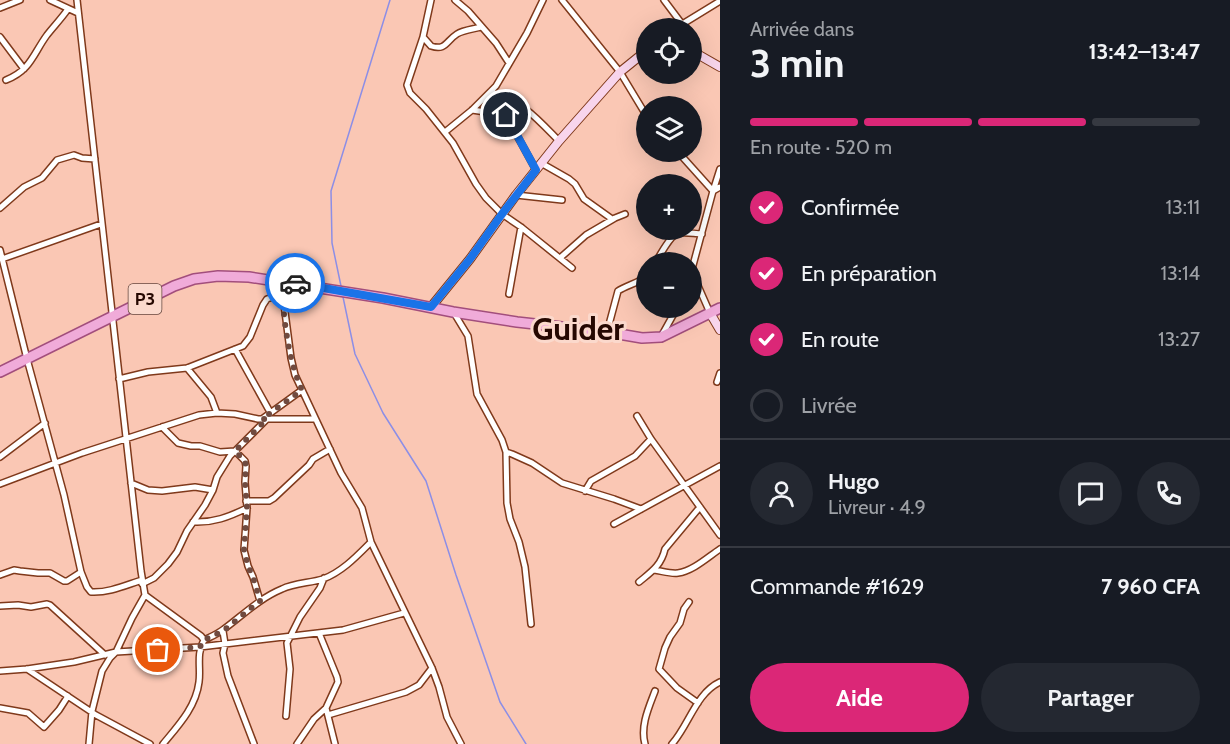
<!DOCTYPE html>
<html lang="fr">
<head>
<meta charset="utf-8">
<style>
  body { margin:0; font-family:Cabin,sans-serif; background:#242831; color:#f1f3f6; height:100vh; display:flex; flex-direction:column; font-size:22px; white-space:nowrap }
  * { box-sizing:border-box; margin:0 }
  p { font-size:20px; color:#9ea1a6 }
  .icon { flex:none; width:33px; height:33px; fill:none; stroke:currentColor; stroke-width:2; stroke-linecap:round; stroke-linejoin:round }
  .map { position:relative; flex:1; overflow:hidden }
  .details { display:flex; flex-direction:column; background:#171b24; width:510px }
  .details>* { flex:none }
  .buttons { position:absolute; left:636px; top:18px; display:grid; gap:12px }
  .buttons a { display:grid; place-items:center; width:66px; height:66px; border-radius:50%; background:#171b24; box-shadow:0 6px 24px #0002; font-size:30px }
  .pin { position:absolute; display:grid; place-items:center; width:51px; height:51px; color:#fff; margin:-26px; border:3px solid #fff; border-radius:50%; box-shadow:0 2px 6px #0007 }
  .courier { position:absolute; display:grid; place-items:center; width:60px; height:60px; margin:-30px; border:4px solid #1a73e8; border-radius:50%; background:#fff; color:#222; box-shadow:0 2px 8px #0007 }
  .head em { font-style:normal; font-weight:800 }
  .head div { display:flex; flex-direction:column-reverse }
  .head { display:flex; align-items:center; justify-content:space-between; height:102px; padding:0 30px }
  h1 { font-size:39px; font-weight:800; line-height:45px }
  .bar { display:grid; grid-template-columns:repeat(4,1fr); gap:9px 6px; align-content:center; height:72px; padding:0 30px }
  .bar i { height:8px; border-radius:4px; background:#363941 }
  .bar .selected { background:#db2777 }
  .bar p { grid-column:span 4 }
  .line { display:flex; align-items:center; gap:15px; padding:0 30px; border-top:2px solid #363941 }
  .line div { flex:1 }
  .round { display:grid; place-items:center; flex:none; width:63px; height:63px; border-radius:32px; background:#242831 }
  ol { padding:0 30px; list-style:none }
  li { display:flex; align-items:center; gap:18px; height:66px }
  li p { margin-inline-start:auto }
  li .icon { padding:6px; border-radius:50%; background:#db2777; color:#fff; stroke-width:4 }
  li:last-child { color:#9ea1a6 }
  li i { width:33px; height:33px; border:3px solid #363941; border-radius:50% }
  .cta { display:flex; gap:12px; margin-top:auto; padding:12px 30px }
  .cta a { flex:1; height:69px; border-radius:36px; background:#db2777; color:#fff; font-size:24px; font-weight:800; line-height:69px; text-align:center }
  .cta a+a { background:#242831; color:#f1f3f6 }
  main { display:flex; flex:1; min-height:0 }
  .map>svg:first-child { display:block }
</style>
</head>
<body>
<main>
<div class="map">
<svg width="720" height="744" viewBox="0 0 720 744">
  <rect width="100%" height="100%" fill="#fac7b4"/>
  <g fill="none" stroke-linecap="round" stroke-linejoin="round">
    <path stroke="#8c8ee6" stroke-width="1.5" d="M 341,286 L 332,243 L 331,191 L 390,0
      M 343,297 L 355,354 L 383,413 L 426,481 L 456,575 L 500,702 L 526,744"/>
    <defs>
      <path id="street" d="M 50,0 L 78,13
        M 77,0 L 141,571 L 145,595 L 132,618 L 116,652 L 110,658 L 102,671 L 92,711 L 89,744
        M 431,0 L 423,37 L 431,46 C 446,51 446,41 457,34 C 463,30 474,29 481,27
        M 455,0 L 468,11 L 496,43 L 509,63
        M 562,0 L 620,72 L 646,115
        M 664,0 L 682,24
        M 0,8 L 20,0
        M 676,28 L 720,1
        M 0,37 L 24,69
        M 423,37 L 407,85 L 410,93 L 426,109 L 453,143 L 476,184 L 486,198 L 502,214 L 521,227 L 572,268
        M 6,80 C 31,70 33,54 47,35 C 54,26 61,19 68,9
        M 492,90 L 536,170
        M 496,98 C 518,95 544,126 559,141
        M 472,110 L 506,115
        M 445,132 L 472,110 L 496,86 L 527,33 L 543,0
        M 678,152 L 713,191 L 720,187
        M 541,163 L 569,179 L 575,184 L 584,199 L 612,219
        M 516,195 L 562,200
        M 0,208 L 24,187 L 42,178 L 57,160 L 74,155 L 82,158 L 95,159
        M 0,250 L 27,359 L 64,495 L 81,572 L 87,587 L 91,592 C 109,593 126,585 142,580
        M 560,258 L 586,235 L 615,218 L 625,214
        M 2,259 L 101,224
        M 656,262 C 660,255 669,238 676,234 C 683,231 694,234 702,234
        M 692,269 L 713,191 L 720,169
        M 692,272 L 710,313
        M 281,281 L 291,358 L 295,375 L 341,473 L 362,508 L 371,542 L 432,668 L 439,687 L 447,717 L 461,744
        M 509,294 L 521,227
        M 454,313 L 468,336 L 477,394 L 502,440 L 506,452 L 507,503 L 510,519 L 519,542 L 525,567 L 531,624
        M 607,332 L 618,291 C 625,286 638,283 646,277
        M 662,335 L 677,308
        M 235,349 L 270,412
        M 187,368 L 211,397 L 217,413
        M 119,379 L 148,372 L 187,368 L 243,346 L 250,337 L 263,305 L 267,299 L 282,294
        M 717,382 L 720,373
        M 637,416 L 651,439 L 720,535
        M 262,419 L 302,390
        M 162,427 L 178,443 L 191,446 L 200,446 L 220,452 L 235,451 L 245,461 L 246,466 L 245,482 L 247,508 L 244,550 L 248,566 L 253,577 L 260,601
        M 506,452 L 512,454 L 532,463 L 562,483 L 614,499 L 641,509
        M 0,457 L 45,423
        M 131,483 L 148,490 L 162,491 L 195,487 L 213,490
        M 0,484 L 82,453 L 199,415 L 217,413 L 235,414 L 258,419 L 315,419
        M 585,491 L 591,481 L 635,456 L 651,439
        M 246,501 L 269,501 L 274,498 L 309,465 L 313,459 L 330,449
        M 193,522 C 213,523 229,517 247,508
        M 614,524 L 720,466
        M 654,570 C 662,571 670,574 678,573 C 693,571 708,557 720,549
        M 0,575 L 14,570 L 20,571 L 38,573 L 50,573 L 64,581 L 67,581 L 81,572
        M 639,582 C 651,572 661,566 665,549 L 700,507
        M 142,584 L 154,578 L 168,564 L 177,552 L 187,531 L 205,505 L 213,490 L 217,477 L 230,456 L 267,419
        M 145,595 L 201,636 L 204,640 C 196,654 201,668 199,682 C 196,707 178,726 163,744
        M 689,602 L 684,609 L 680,623 L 670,637 L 665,648 L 659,669 L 677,688 L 698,703
        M 0,606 L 18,605 L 31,607 L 47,604 L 50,605 L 105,655
        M 223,631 L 225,644 L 223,653 L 228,676 L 254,744
        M 319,633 L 337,677 L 338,682 L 326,708 L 335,744
        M 204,640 C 210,637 218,634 224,629 C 243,615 260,598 282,589 C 294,583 310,583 323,579 C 342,572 357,556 371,542
        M 27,669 L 96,715 L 150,744
        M 0,671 L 27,669 L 74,662 L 116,652 L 200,647 L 343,630 L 404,613
        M 0,708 L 28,713 L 44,727 L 59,710 L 68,696
        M 328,715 L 406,692 L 419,685 L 432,668
        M 286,716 L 290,669 L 287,643 L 300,617 L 320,588 L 324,578
        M 297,744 L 314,719 L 326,708
        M 645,744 C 640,726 649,707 655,691
        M 672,744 C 689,725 696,693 720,682"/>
      <path id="secondary" d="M 692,51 L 720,67
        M 431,307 L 470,259 L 516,195 L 559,141 L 620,72 L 646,51
        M 710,313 L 720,330"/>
      <path id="primary" d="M 0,372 L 174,286 L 194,279 L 218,276 L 249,277 L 383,298 L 453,312 L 517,322 L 607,332 L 642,338 L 661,337 L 720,308"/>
    </defs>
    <use href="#street" stroke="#7f391b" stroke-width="8"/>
    <use href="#secondary" stroke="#7f391b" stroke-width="10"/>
    <use href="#primary" stroke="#a24e7c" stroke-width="12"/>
    <use href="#street" stroke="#fff" stroke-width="5"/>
    <use href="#secondary" stroke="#f8d5ec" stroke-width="8"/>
    <use href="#primary" stroke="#f0abd9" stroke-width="9"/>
  </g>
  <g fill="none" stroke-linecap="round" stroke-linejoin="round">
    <path stroke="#704b40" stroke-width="6" stroke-dasharray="0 10.8" d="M 158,650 L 200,647 L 204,640 L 223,631 L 260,601 L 253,577 L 248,566 L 244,550 L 247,508 L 245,482 L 246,466 L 245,461 L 235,451 L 267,419 L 262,419 L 302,390 C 287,357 284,318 281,281 L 295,283"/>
    <path stroke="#1a73e8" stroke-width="8" d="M 295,283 L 431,307 L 470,259 L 502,214 L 536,170 L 506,115"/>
  </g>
  <g text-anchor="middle" stroke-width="6" stroke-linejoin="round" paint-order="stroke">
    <rect fill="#fbd9cc" stroke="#65473e" stroke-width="1.5" x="128.5" y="284" width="33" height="30" rx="4.5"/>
    <g font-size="18" font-weight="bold" fill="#250801">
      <text x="145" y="305">P3</text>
    </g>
    <g font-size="32" font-weight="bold" fill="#250801" stroke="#fbd9cc">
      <text x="578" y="340">Guider</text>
    </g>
  </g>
</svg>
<div class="buttons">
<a><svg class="icon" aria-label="locate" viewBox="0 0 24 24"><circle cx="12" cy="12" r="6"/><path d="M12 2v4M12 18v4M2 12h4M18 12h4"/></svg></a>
<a><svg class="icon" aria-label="layers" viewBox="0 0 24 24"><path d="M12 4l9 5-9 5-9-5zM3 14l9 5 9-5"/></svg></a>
<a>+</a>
<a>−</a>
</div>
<div class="pin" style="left:158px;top:650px;background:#ea580c"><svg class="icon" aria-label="bag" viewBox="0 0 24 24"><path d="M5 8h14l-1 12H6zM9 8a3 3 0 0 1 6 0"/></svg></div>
<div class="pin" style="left:506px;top:115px;background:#1f2937"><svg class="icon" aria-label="home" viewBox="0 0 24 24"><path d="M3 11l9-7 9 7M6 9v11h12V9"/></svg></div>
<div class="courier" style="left:295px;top:283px"><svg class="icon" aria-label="car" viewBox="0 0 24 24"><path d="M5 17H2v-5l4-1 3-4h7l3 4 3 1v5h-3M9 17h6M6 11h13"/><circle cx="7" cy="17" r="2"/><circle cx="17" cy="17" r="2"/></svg></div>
</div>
<section class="details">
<div class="head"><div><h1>3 min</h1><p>Arrivée dans</p></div><em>13:42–13:47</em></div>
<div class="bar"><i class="selected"></i><i class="selected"></i><i class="selected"></i><i></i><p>En route · 520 m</p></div>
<ol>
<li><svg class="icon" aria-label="check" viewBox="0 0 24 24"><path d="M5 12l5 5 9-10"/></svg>Confirmée<p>13:11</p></li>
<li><svg class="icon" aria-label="check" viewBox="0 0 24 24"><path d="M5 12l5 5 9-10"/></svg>En préparation<p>13:14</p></li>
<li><svg class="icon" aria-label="check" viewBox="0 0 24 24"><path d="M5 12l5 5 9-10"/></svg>En route<p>13:27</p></li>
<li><i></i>Livrée</li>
</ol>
<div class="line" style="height:108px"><a class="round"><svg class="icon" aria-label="person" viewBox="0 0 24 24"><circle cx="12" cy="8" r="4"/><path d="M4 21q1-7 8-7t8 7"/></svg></a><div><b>Hugo</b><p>Livreur · 4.9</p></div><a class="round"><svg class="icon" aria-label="chat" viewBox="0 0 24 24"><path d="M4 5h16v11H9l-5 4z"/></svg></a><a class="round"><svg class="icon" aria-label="phone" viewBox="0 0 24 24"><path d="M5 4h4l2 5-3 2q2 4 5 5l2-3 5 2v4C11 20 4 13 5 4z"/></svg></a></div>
<div class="line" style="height:78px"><div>Commande #1629</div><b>7 960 CFA</b></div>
<div class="cta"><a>Aide</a><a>Partager</a></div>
</section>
</main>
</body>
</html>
